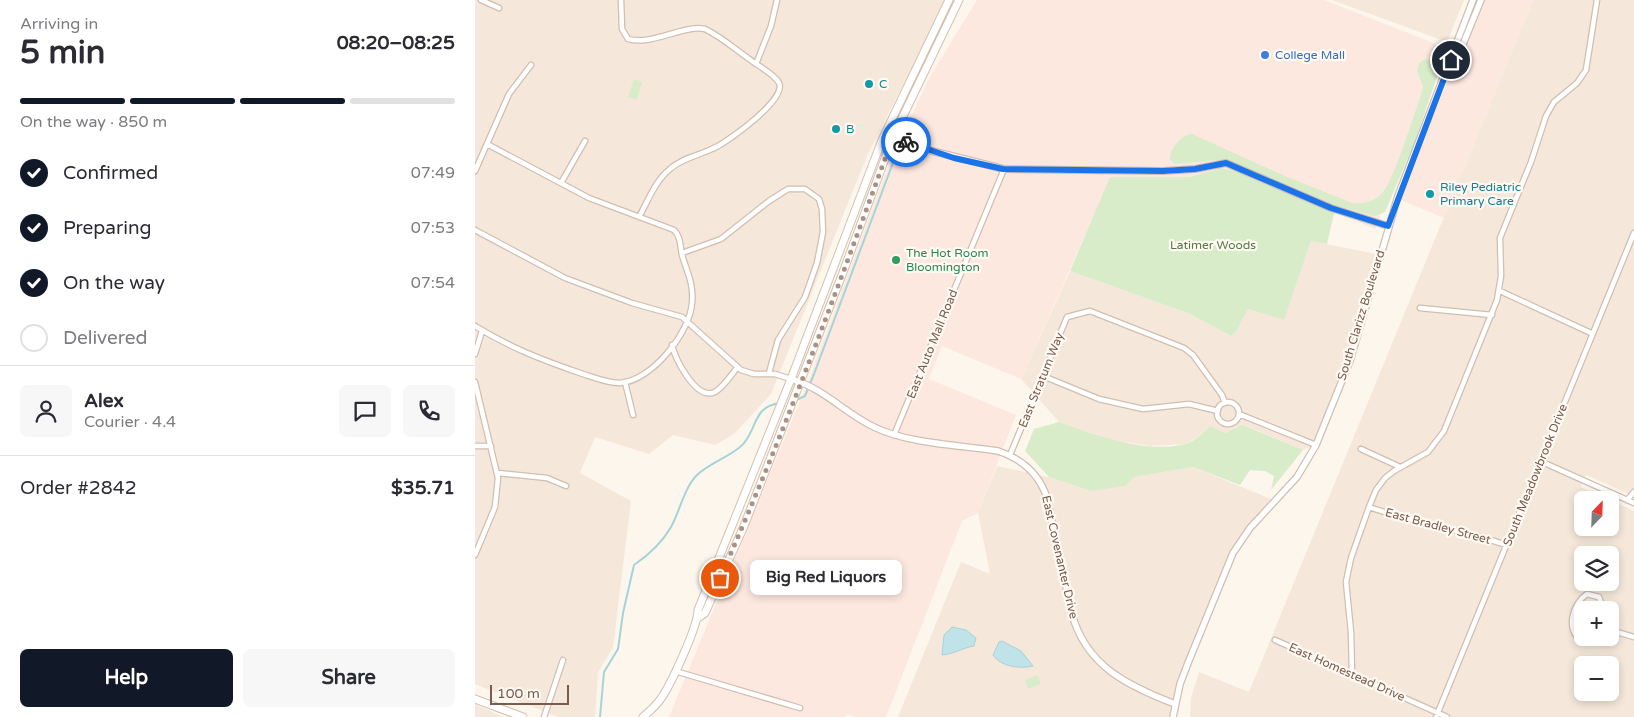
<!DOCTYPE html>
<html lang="en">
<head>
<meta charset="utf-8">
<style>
  body { margin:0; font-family:"Varela Round",sans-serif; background:#f7f7f7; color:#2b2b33; height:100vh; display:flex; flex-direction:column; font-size:19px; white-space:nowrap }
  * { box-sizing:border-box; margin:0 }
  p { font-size:16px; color:#7c7c81 }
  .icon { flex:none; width:28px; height:28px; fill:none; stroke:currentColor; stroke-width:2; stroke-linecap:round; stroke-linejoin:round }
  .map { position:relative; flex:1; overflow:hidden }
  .side { display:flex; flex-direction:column; background:#fff; width:475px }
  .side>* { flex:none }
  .needle { width:32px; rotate:23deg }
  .controls { position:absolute; left:1099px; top:491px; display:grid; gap:10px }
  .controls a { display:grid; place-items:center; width:45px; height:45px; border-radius:8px; background:#fff; box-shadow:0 2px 8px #0003; font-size:25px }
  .scale { position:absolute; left:15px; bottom:12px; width:79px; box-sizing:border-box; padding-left:5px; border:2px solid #7a5c4d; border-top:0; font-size:14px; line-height:18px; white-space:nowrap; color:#7a5c4d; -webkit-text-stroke:4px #fffaf3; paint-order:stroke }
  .pin { position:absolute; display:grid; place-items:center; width:42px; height:42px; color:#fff; margin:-21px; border:2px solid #fff; border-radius:50%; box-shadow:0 1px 5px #0007 }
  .courier { position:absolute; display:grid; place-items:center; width:50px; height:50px; margin:-25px; border:4px solid #1a73e8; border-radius:50%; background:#fff; color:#222; box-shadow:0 1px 6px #0007 }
  .bubble { position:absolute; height:35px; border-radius:8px; background:#fff; box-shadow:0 2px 8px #0003; font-size:16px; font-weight:700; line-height:35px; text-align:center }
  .headline em { font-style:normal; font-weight:700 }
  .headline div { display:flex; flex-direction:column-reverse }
  .headline { display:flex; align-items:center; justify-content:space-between; height:85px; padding:0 20px }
  h1 { font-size:32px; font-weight:700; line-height:38px }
  .bar { display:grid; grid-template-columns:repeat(4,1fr); gap:8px 5px; align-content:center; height:60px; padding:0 20px }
  .bar i { height:6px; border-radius:4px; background:#e1e1e2 }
  .bar .active { background:#111827 }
  .bar p { grid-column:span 4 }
  .line { display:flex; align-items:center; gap:12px; padding:0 20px; border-top:1px solid #e1e1e2 }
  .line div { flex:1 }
  .round { display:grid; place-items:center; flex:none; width:52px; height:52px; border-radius:8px; background:#f7f7f7 }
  ol { padding:0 20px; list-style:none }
  li { display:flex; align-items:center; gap:15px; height:55px }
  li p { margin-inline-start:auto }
  li .icon { padding:5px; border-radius:50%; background:#111827; color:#fff; stroke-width:4 }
  li:last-child { color:#7c7c81 }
  li i { width:28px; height:28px; border:2px solid #e1e1e2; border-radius:50% }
  .cta { display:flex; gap:10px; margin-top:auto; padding:10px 20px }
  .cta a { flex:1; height:58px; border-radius:8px; background:#111827; color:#fff; font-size:20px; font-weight:700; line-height:58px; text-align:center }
  .cta a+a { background:#f7f7f7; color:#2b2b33 }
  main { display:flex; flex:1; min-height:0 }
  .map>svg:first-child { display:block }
</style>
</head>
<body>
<main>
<section class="side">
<div class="headline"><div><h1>5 min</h1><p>Arriving in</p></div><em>08:20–08:25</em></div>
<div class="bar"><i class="active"></i><i class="active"></i><i class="active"></i><i></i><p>On the way · 850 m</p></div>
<ol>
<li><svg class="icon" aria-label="check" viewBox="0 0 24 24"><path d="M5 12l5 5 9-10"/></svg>Confirmed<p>07:49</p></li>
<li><svg class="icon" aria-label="check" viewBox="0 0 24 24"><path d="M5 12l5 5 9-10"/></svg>Preparing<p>07:53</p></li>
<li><svg class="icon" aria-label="check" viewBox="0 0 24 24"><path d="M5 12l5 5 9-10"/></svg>On the way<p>07:54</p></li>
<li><i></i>Delivered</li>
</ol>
<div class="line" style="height:90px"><a class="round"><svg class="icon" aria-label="person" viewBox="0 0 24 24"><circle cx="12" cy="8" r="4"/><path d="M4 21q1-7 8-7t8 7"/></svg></a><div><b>Alex</b><p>Courier · 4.4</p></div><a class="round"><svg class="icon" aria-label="chat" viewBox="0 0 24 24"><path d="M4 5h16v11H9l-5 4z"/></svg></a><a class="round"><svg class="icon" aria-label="phone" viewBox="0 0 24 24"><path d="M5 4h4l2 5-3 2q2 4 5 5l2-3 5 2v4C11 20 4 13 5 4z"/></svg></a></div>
<div class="line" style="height:65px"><div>Order #2842</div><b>$35.71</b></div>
<div class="cta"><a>Help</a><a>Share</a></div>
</section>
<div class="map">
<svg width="1159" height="717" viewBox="0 0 1159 717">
  <rect width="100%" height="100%" fill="#fdf6ec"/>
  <path fill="#f5e8da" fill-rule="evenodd" d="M 0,0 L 471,0 L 392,156 L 296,394 L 259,434 L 240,445 L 198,435 L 174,454 L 120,437 L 105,473 L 156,501 L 138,648 L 123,672 L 120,717 L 83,717 L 0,684 Z
    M 857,0 L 989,0 L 972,42 Z
    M 1058,0 L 1159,0 L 1159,496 L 1111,475 L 1106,487 L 1134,500 L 1108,500 L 1108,528 L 1135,528 L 1135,500 L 1159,511 L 1159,717 L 715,717 L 716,698 L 724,672 L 774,692 ZM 1108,555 L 1135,555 L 1135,582 L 1108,582 ZM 1108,610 L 1135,610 L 1135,638 L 1108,638 ZM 1108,665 L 1135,665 L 1135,692 L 1108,692 Z
    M 836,241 L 906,255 L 866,380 L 839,445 L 828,450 L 769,425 L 750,433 L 735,426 L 724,436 L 711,444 L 676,446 L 639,441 L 584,422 L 546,379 L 595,271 L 715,314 L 756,336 L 761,332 L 773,309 L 809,319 Z
    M 522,466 L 574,477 L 616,491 L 659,477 L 718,467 L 798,500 L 754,553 L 698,706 L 696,717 L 423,717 L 486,562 L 515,574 L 503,513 Z
    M 0,704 L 28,717 L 0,717 Z"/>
  <path fill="#fde8e0" d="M 502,0 L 849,0 L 969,47 L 900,229 L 774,175 L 748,168 L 714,177 L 636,177 L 546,379 L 467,346 L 454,379 L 541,415 L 503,513 L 487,521 L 411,717 L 381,717 L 372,714 L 370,717 L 194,717 L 335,377 L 411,172 L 454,78 Z
    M 1008,0 L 1058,0 L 969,218 L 926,200 L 950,134 Z"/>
  <path fill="#d8ecc9" d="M 950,59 L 962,63 L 964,71 L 940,141 L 910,212 L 900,216 L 859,205 L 758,162 L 743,160 L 700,164 L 695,160 C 694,150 706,134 717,134 L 810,176 L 877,203 C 888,204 900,202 908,192 C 920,177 936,122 944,101 L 948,87 L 942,70 L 945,62 Z
    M 159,79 L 167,82 L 162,100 L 153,97 Z
    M 747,168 L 774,175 L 859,213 L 852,244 L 836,241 L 809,320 L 773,309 L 761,332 L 756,336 L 715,314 L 595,271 L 635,177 L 714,177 Z
    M 584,422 C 622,435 669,454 710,444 C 719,442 728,433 735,426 L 750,433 L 768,425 L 828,450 L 796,490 L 799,476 L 790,471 L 775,470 L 765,485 L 718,467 L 659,477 L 650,486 L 616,491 L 574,477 L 550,451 L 559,429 Z
    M 562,675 L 566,684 L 553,689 L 550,680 Z"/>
  <path fill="#bfe3e8" stroke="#a5d3da" d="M 477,627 L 491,630 L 501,638 L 499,646 C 487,648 479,654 467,655 L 469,635 Z
    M 527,641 L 546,651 L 558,666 C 545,669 526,667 518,655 L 524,642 Z"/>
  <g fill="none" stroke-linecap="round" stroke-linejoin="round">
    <path stroke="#a5d3da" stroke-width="2" d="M 319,401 L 330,396 L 339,374 L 422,152
      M 125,717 L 129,672 L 143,649 L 148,613 L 159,565 C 175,554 187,543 196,527 C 205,511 209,488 222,475 C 234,463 261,454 269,443 C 283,426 278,407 305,403"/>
    <defs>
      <path id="minor" d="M 6,0 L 24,8
        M 146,0 L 147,29 L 153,39 C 177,46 210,24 230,29 C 247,37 262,51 277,61 C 285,67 300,75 304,83 C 312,99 256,139 243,146 C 227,155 208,157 195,169 C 180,181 173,201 164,217
        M 281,64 L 296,26 L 302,0
        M 0,171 L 34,94 L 56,65
        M 86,183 L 110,141
        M 0,230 L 90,278 L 157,303 L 207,317 L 266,370 L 279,374 L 300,374 L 316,379
        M 207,253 L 246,239 L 294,201 L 313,189 L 330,189 L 344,199 L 347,209 L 348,232 L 342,263 L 330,297 L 303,340 L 294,373
        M 1025,291 L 1116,333
        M 945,308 L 1017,315
        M 0,326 C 34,347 67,360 105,373 C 118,377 131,383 145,383 C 177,381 215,332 217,303 C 219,284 212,272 207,255 C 205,246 206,237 199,230 L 114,198 L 12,144
        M 197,345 C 200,358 219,397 237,393 C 246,391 256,375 262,368
        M 0,354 L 7,331
        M 568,376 L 624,399 L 668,409 L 714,404 L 743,411
        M 0,382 L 23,478 L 20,507 L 0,555
        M 150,382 L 158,415
        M742 413a11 11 0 1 1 22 0a11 11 0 1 1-22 0Z
        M 764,414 L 841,445
        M 419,435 L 529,169
        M 0,446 L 16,446
        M 886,449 L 925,467
        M 535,455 L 592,317 L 615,311 L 709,348 L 718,355 L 747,395 L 750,403
        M 1065,461 L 1159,503
        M 23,473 L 72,478 L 91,486
        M 1152,500 L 1159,492
        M 894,507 C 939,523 986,529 1031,545
        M 1135,630 L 1159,637
        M 1122,638 L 1107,641 C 1090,631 1097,604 1112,594 L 1124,597 L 1129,610
        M 800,640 L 972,717
        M 200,671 L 325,708
        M 877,674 L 876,632 L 871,582 L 876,558 L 894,507 L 901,490 L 910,478 L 919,471 L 953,452 L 969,431 L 1022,300 L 1026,276 L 1025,238 L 1056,162 L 1071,116 L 1079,102 L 1102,83 L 1111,70 L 1122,0
        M 69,717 L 88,660
        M 961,717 L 1159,233"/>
      <path id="tertiary" d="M 976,60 L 986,49 L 1006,0
        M 410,133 L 453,150 L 529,169 L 688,171 L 720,169 L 751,163 L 856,208 L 913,226
        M 316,379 C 348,388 370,413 399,427 C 434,444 485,445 523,451 C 547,459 564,473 572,498 L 597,614 C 611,666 653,686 700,704
        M 698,717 L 705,684 L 713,663 L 758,553 L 775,528 L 822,477 L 841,445 L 875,361 L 923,196 L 998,0"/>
      <path id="secondary" d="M 223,618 L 230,613 L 269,526 L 367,275 L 418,137 L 484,0
        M 0,699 L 48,717
        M 168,717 C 175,711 182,705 187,697 C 197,682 223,626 223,610 L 316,379 L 407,140 L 474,0"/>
    </defs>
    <use href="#minor" stroke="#d1beb0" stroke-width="7"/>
    <use href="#tertiary" stroke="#d1beb0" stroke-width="8"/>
    <use href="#secondary" stroke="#d6c0b0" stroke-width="9"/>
    <use href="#minor" stroke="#fff" stroke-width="4.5"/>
    <use href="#tertiary" stroke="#fff" stroke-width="5.5"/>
    <use href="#secondary" stroke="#fff" stroke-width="7"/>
  </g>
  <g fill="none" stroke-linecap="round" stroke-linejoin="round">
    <path stroke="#a89285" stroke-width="5" stroke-dasharray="0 9" d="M 245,578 C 309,434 364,285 418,137 L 431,142"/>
    <path stroke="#1a73e8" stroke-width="6" d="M 431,142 L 479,158 L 528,169 L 688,171 L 720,169 L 751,163 L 856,208 L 913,226 L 976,60"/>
  </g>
  <circle fill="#3f7fe0" stroke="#fffaf3" stroke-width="2" cx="790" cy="55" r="5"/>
  <g fill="#0f9aa8" stroke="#fffaf3" stroke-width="2">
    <circle cx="394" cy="84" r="5"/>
    <circle cx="361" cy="129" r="5"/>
    <circle cx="955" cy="194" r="5"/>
  </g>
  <circle fill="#2e9e5b" stroke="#fffaf3" stroke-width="2" cx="421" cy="260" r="5"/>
  <g text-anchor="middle" stroke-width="4.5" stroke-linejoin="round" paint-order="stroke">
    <g font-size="12" fill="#366cbe" stroke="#fffaf3" text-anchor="start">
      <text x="800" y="59">College Mall</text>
    </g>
    <g font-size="12" fill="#0d838f" stroke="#fffaf3" text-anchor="start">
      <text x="404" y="88">C</text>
      <text x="371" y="133">B</text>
      <text x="965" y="191">Riley Pediatric<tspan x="965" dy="14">Primary Care</tspan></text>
    </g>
    <g font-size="12" fill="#537a41" stroke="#fffaf3">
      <text x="738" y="249">Latimer Woods</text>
    </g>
    <g font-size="12" fill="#27864d" stroke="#fffaf3" text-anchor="start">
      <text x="431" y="257">The Hot Room<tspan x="431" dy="14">Bloomington</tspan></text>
    </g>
    <g font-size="12" fill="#7a5c4d" stroke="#fffaf3">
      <text transform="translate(886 315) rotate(-73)" y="4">South Clarizz Boulevard</text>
      <text transform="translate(457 344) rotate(-68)" y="4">East Auto Mall Road</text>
      <text transform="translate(566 380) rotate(-68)" y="4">East Stratum Way</text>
      <text transform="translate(1060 475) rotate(-68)" y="4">South Meadowbrook Drive</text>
      <text transform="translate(963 526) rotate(15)" y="4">East Bradley Street</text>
      <text transform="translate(585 557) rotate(77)" y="4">East Covenanter Drive</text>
      <text transform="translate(872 672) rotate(24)" y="4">East Homestead Drive</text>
    </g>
  </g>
</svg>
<div class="controls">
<a><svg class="needle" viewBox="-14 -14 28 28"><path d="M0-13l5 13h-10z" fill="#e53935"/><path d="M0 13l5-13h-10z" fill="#7c7c81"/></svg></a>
<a><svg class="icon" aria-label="layers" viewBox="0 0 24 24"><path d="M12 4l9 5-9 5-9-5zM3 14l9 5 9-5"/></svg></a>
<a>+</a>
<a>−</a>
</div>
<div class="scale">100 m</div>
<div class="pin" style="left:245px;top:578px;background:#ea580c"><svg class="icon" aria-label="bag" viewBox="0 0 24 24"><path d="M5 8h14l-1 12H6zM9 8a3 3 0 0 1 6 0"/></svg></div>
<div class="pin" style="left:976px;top:60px;background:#1f2937"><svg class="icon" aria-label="home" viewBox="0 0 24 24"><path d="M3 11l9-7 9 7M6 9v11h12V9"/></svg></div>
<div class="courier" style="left:431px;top:142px"><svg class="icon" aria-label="bike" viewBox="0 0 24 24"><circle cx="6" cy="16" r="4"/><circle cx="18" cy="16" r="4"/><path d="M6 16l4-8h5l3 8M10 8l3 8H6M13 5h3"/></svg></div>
<div class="bubble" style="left:275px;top:560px;width:152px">Big Red Liquors</div>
</div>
</main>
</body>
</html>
